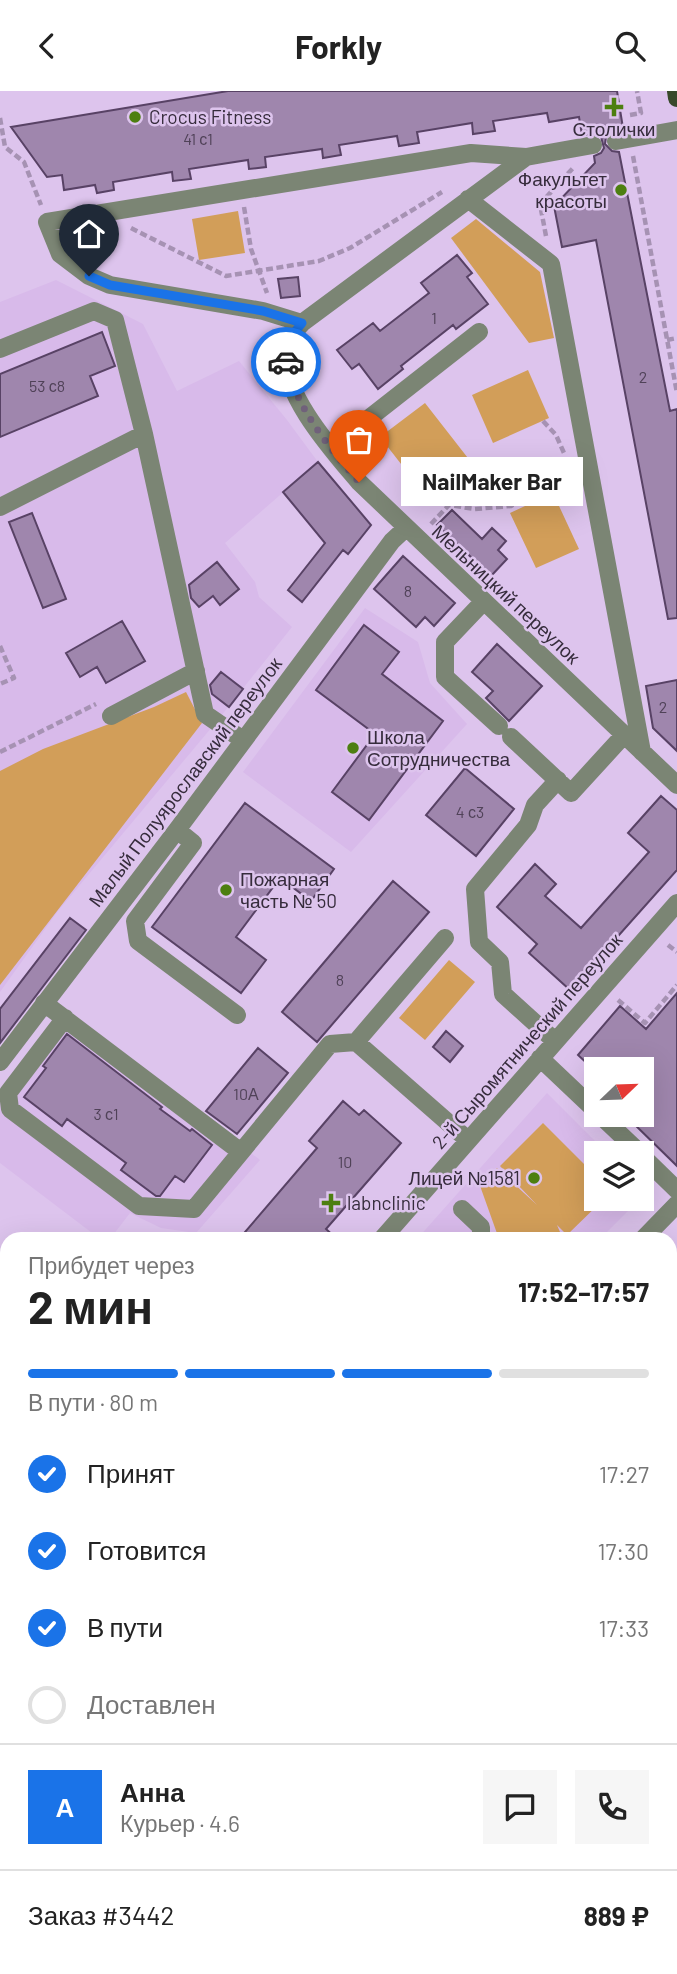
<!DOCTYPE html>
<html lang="ru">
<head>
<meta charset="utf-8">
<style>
  body { margin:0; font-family:Barlow,sans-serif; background:#f6f6f6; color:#222; height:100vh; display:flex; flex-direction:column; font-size:26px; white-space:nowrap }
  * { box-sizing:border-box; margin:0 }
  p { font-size:23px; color:#767676 }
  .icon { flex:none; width:38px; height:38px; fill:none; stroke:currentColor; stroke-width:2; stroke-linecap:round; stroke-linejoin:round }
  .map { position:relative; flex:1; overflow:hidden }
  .sheet { position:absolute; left:0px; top:1141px; width:677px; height:742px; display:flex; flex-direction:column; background:#fff; border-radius:21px 21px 0 0; box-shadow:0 7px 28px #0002 }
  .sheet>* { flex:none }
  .needle { width:46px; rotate:67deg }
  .fabs { position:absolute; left:584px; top:966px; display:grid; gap:14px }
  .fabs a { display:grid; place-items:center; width:70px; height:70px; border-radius:0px; background:#fff; box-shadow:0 7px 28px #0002; font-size:35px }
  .pin { position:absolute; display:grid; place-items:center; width:60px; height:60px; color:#fff; margin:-72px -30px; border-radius:50% 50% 50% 0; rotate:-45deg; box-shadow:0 0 7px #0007 }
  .pin .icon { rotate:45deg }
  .courier { position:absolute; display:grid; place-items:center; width:70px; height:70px; margin:-35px; border:5px solid #1a73e8; border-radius:50%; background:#fff; color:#222; box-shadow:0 2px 9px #0007 }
  .bubble { position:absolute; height:49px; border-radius:0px; background:#fff; box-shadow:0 7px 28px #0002; font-size:23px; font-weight:700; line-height:49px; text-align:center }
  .head em { font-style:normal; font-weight:700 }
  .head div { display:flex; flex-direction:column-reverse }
  .head { display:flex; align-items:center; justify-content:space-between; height:119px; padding:0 28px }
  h1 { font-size:46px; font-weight:700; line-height:52px }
  .bar { display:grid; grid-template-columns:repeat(4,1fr); gap:10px 7px; align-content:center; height:84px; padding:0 28px }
  .bar i { height:9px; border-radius:5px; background:#e0e0e0 }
  .bar .active { background:#1a73e8 }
  .bar p { grid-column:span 4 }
  .line { display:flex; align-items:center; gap:18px; padding:0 28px; border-top:2px solid #e0e0e0 }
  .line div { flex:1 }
  .round { display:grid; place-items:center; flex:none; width:74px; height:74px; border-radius:0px; background:#f6f6f6 }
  ol { padding:0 28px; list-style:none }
  li { display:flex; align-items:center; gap:21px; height:77px }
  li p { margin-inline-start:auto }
  li .icon { padding:7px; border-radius:50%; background:#1a73e8; color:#fff; stroke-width:4 }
  li:last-child { color:#767676 }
  li i { width:38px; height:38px; border:4px solid #e0e0e0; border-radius:50% }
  header { display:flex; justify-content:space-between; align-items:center; height:91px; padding:0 28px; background:#fff; font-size:32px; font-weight:700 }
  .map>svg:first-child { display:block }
</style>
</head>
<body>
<header><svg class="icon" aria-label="back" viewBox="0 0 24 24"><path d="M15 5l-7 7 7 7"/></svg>Forkly<svg class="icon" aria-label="search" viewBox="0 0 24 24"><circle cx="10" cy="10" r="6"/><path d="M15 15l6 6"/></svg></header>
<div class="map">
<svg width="677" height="1883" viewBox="0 0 677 1883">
  <rect width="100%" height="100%" fill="#ddc4ed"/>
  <path fill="#d8baea" d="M 56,189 L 143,233 L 177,300 L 239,270 L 287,329 L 318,371 L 225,452 L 255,491 L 259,506 L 292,536 L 217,630 L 58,820 L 0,901 L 0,211 Z
    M 365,517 L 418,551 L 430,592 L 467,633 L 351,761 L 243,681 Z
    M 62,916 L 260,1069 L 196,1142 L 161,1137 L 130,1122 L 110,1148 L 100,1148 L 0,1072 L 0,1000 Z
    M 547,1002 L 607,1062 L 597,1062 L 597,1108 L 640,1108 L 600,1148 L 417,1148 Z
    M 677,1452 L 677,1716 L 670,1723 L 670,1459 Z"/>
  <path fill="#d29e59" d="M 238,120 L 245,162 L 199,169 L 192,128 Z
    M 476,128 L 540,181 L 554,247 L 529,252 L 451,147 Z
    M 528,279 L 549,327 L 493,352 L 472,304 Z
    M 425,312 L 471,371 L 426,405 L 380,346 Z
    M 553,402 L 579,458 L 536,477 L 510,422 Z
    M 186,601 L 202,632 L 0,894 L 0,680 L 43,658 L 154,616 Z
    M 449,869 L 475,891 L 425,949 L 399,927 Z
    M 543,1032 L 597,1086 L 597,1108 L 604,1108 L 567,1144 L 557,1134 L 563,1148 L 499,1148 L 479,1092 L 497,1077 L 537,1114 L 500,1075 Z"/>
  <path fill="#9f86ad" stroke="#584265" stroke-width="2" d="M 228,0 L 617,0 L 623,37 L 609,41 L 606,46 L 605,53 L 612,60 L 619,61 L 670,320 L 677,318 L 677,527 L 668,528 L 596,149 L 562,156 L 554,115 L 595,72 L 594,65 L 601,62 L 604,57 L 601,46 L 596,43 L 582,44 L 579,26 L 549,31 L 547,22 L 493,30 L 495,40 L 473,43 L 472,32 L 417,41 L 419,52 L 399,55 L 397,45 L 339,54 L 341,64 L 323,67 L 322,58 L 265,66 L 266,76 L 249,78 L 248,69 L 189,78 L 191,88 L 173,90 L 172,81 L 113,91 L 114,99 L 97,102 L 95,94 L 64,99 L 62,84 L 47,86 L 11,36 Z
    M 457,164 L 472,182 L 467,186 L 488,213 L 456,238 L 453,234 L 401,275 L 403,278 L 378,298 L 359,273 L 352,278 L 337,259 L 373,232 L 380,240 L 429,202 L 421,192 Z
    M 298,186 L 300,205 L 281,207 L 278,188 Z
    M 102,241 L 115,275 L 90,285 L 98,305 L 0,346 L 0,283 Z
    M 318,371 L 371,434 L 348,463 L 343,459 L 302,511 L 288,499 L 325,452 L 283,401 Z
    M 452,419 L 482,448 L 492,437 L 506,450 L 498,459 L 507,468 L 491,485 L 437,434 Z
    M 32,422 L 66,508 L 43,517 L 9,431 Z
    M 403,465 L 455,512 L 434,535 L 425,526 L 416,536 L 374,498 Z
    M 217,471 L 239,498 L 220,514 L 213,505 L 199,516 L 191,507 L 189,494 Z
    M 122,530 L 145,570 L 106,592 L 97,576 L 80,586 L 66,562 Z
    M 364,534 L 399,561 L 382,583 L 443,630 L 369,729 L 332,701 L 375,643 L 316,599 Z
    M 497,553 L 542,595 L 509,630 L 486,607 L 493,600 L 472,581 Z
    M 221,581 L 243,598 L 229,616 L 212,603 L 210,594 Z
    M 677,589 L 677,660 L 653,637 L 646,595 Z
    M 465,677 L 514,718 L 476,765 L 426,724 Z
    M 661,705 L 677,719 L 677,779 L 570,899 L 529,862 L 537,853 L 497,816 L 535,773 L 556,793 L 545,805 L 581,837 L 649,761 L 628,742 Z
    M 245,712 L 334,778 L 311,810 L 280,787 L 236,846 L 266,869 L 241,902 L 152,836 Z
    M 393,790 L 429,821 L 317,951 L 282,921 Z
    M 70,827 L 86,839 L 0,952 L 0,918 Z
    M 677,902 L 677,1075 L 631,1030 L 642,1024 L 642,978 L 593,978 L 578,964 L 620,915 L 646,938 Z
    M 446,940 L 463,955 L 450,971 L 433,956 Z
    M 67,943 L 162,1016 L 160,1018 L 190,1040 L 192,1038 L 212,1054 L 184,1091 L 175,1085 L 160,1105 L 156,1105 L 121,1079 L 126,1072 L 67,1028 L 62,1035 L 24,1006 L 46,977 L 43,975 Z
    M 258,957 L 288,982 L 237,1043 L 206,1020 Z
    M 343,1010 L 359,1024 L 364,1019 L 401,1052 L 326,1138 L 337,1148 L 239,1148 L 317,1057 L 309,1050 Z"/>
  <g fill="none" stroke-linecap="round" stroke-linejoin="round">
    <path stroke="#a692b3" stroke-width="4.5" stroke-dasharray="7 3.5" stroke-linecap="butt" d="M 630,24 L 641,22 L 637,0
      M 0,27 L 5,56 L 24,71 L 41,114
      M 633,65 L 677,302
      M 244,116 L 251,158 L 267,202
      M 131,137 L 226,185 L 319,170 L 350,157 L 442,101
      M 546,145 L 540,113 L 573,77
      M 667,249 L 677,247
      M 543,330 L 556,344 L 564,362
      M 431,433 L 449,414 L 475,418 L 511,415 L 533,402 L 556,397 L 571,387
      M 0,555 L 14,587 L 0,593
      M 0,661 L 96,613
      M 668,854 L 677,861
      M 618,909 L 645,932 L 677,894
      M 567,1148 L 567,1144
      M 670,1471 L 677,1477"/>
    <path stroke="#7b8574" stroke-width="18" d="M 616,50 L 677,39
      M 593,54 L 526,66 L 302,232 C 295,240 286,249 285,259 C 281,303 333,360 359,391 L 677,694
      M 468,108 L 551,173 L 642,661
      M 302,232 L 263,220 L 110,194 L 89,185 L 60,163 L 47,131 L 471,62 L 526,66
      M 0,258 L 94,220 L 115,229 L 144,343 L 205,623 L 243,649
      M 331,357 L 479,241
      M 0,416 L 144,343
      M 483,511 L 445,551 L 445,586 L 499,635
      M 111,625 L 196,580
      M 511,646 L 571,702 L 624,644
      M 177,739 L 193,752 L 135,830 L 138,850 L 237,924
      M 44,912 L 241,1061
      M 65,927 L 8,1002 L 10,1018 L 139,1115 L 194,1118 L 330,953 L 356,951 L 468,1049
      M 555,950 L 503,903 L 500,871 L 479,851 L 475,798 L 528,734 L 535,714 L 558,689
      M 356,951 L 445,847
      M 540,967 L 597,1021
      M 0,971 L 177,739 L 392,450 L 406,437
      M 600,1024 L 640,1062
      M 642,1065 L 677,1099
      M 462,1118 L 481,1136 L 481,1148
      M 382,1148 L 677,812
      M 643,1148 L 677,1113
      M 0,1224 L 7,1222
      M 0,1251 L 7,1248
      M 0,1267 L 7,1283
      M 0,1320 L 7,1317
      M 670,1378 L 677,1371
      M 0,1540 L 7,1546
      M 670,1564 L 677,1570
      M 0,1583 L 7,1575
      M 670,1628 L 677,1621
      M 0,1805 L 7,1798
      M 57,1876 L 64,1883
      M 307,1876 L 314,1883
      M 171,1883 L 178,1876"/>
    <path stroke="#38492a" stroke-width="18" d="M 676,0 L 677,7
      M 670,1348 L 677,1341
      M 670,1411 L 677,1404
      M 142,1883 L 149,1876
      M 196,1883 L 203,1876"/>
    <path stroke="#7d6c87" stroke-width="2" d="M 670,1371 L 677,1364
      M 163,1883 L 170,1876
      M 179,1883 L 186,1876"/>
  </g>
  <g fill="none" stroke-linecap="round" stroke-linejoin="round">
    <path stroke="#70617a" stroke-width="7" stroke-dasharray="0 12.6" d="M 286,271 C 296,317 329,356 359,391"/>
    <path stroke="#1a73e8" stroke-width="9" d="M 89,185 L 110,194 L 263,220 L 302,232 C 291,245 285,254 286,271"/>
  </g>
  <g fill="#4d7f11" stroke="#ddc4ed" stroke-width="2.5">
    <path d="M610.5 5.5h7v7h7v7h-7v7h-7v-7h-7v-7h7z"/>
    <circle cx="135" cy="26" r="7"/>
    <circle cx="621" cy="99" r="7"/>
    <circle cx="353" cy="657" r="7"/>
    <circle cx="226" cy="799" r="7"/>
    <circle cx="534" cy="1087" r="7"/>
    <path d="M327.5 1101.5h7v7h7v7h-7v7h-7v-7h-7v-7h7z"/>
  </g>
  <g text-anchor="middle" stroke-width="5" stroke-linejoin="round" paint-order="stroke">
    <g font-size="16" fill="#504258">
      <text x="198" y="54">41 с1</text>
      <text x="434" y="233">1</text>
      <text x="643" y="292">2</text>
      <text x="47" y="301">53 с8</text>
      <text x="408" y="506">8</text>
      <text x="663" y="622">2</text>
      <text x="470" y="727">4 с3</text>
      <text x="340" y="895">8</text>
      <text x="246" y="1009">10А</text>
      <text x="106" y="1029">3 с1</text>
      <text x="345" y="1077">10</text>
    </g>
    <g font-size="19" fill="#362c3c" stroke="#ddc4ed" text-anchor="start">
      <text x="149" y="33">Crocus Fitness</text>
      <text x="614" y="45" text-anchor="middle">Столички</text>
      <text x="607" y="95" text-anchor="end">Факультет<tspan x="607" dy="22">красоты</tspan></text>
      <text x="367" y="653">Школа<tspan x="367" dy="22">Сотрудничества</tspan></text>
      <text x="240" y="795">Пожарная<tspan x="240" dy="22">часть № 50</tspan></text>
      <text x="520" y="1094" text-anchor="end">Лицей №1581</text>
      <text x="347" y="1119">labnclinic</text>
    </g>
    <g font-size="19" fill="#362c3c" stroke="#ddc4ed">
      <text transform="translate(506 503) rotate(43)" y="7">Мельницкий переулок</text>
      <text transform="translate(185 691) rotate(-53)" y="7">Малый Полуярославский переулок</text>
      <text transform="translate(527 950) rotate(-49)" y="7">2-й Сыромятнический переулок</text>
    </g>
  </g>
</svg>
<div class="fabs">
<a><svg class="needle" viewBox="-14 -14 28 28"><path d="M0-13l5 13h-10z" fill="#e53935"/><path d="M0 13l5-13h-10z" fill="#767676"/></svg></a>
<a><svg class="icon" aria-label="layers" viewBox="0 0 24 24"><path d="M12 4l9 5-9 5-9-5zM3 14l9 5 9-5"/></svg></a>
</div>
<div class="pin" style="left:359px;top:391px;background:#ea580c"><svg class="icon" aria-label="bag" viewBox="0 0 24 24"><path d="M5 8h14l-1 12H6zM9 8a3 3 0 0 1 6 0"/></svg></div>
<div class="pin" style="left:89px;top:185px;background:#1f2937"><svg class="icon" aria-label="home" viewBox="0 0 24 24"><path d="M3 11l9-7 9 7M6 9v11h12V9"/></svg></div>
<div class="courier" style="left:286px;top:271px"><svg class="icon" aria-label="car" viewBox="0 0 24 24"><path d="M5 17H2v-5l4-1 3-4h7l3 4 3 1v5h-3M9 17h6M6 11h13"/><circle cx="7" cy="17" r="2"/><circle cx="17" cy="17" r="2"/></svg></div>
<div class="bubble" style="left:401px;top:366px;width:182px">NailMaker Bar</div>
<section class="sheet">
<div class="head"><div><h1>2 мин</h1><p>Прибудет через</p></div><em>17:52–17:57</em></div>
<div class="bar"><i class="active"></i><i class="active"></i><i class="active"></i><i></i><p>В пути · 80 m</p></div>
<ol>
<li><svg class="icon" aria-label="check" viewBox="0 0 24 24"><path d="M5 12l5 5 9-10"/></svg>Принят<p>17:27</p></li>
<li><svg class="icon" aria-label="check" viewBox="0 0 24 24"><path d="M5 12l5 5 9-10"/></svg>Готовится<p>17:30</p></li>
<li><svg class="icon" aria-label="check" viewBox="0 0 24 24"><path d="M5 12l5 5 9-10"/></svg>В пути<p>17:33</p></li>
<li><i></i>Доставлен</li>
</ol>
<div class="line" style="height:126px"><b class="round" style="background:#1a73e8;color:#fff">А</b><div><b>Анна</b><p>Курьер · 4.6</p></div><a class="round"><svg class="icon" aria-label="chat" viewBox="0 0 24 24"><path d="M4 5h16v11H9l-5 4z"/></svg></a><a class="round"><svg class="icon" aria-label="phone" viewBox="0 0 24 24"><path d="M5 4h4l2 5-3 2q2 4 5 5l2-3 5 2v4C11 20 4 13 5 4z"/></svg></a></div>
<div class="line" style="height:91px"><div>Заказ #3442</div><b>889 ₽</b></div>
</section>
</div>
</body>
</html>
